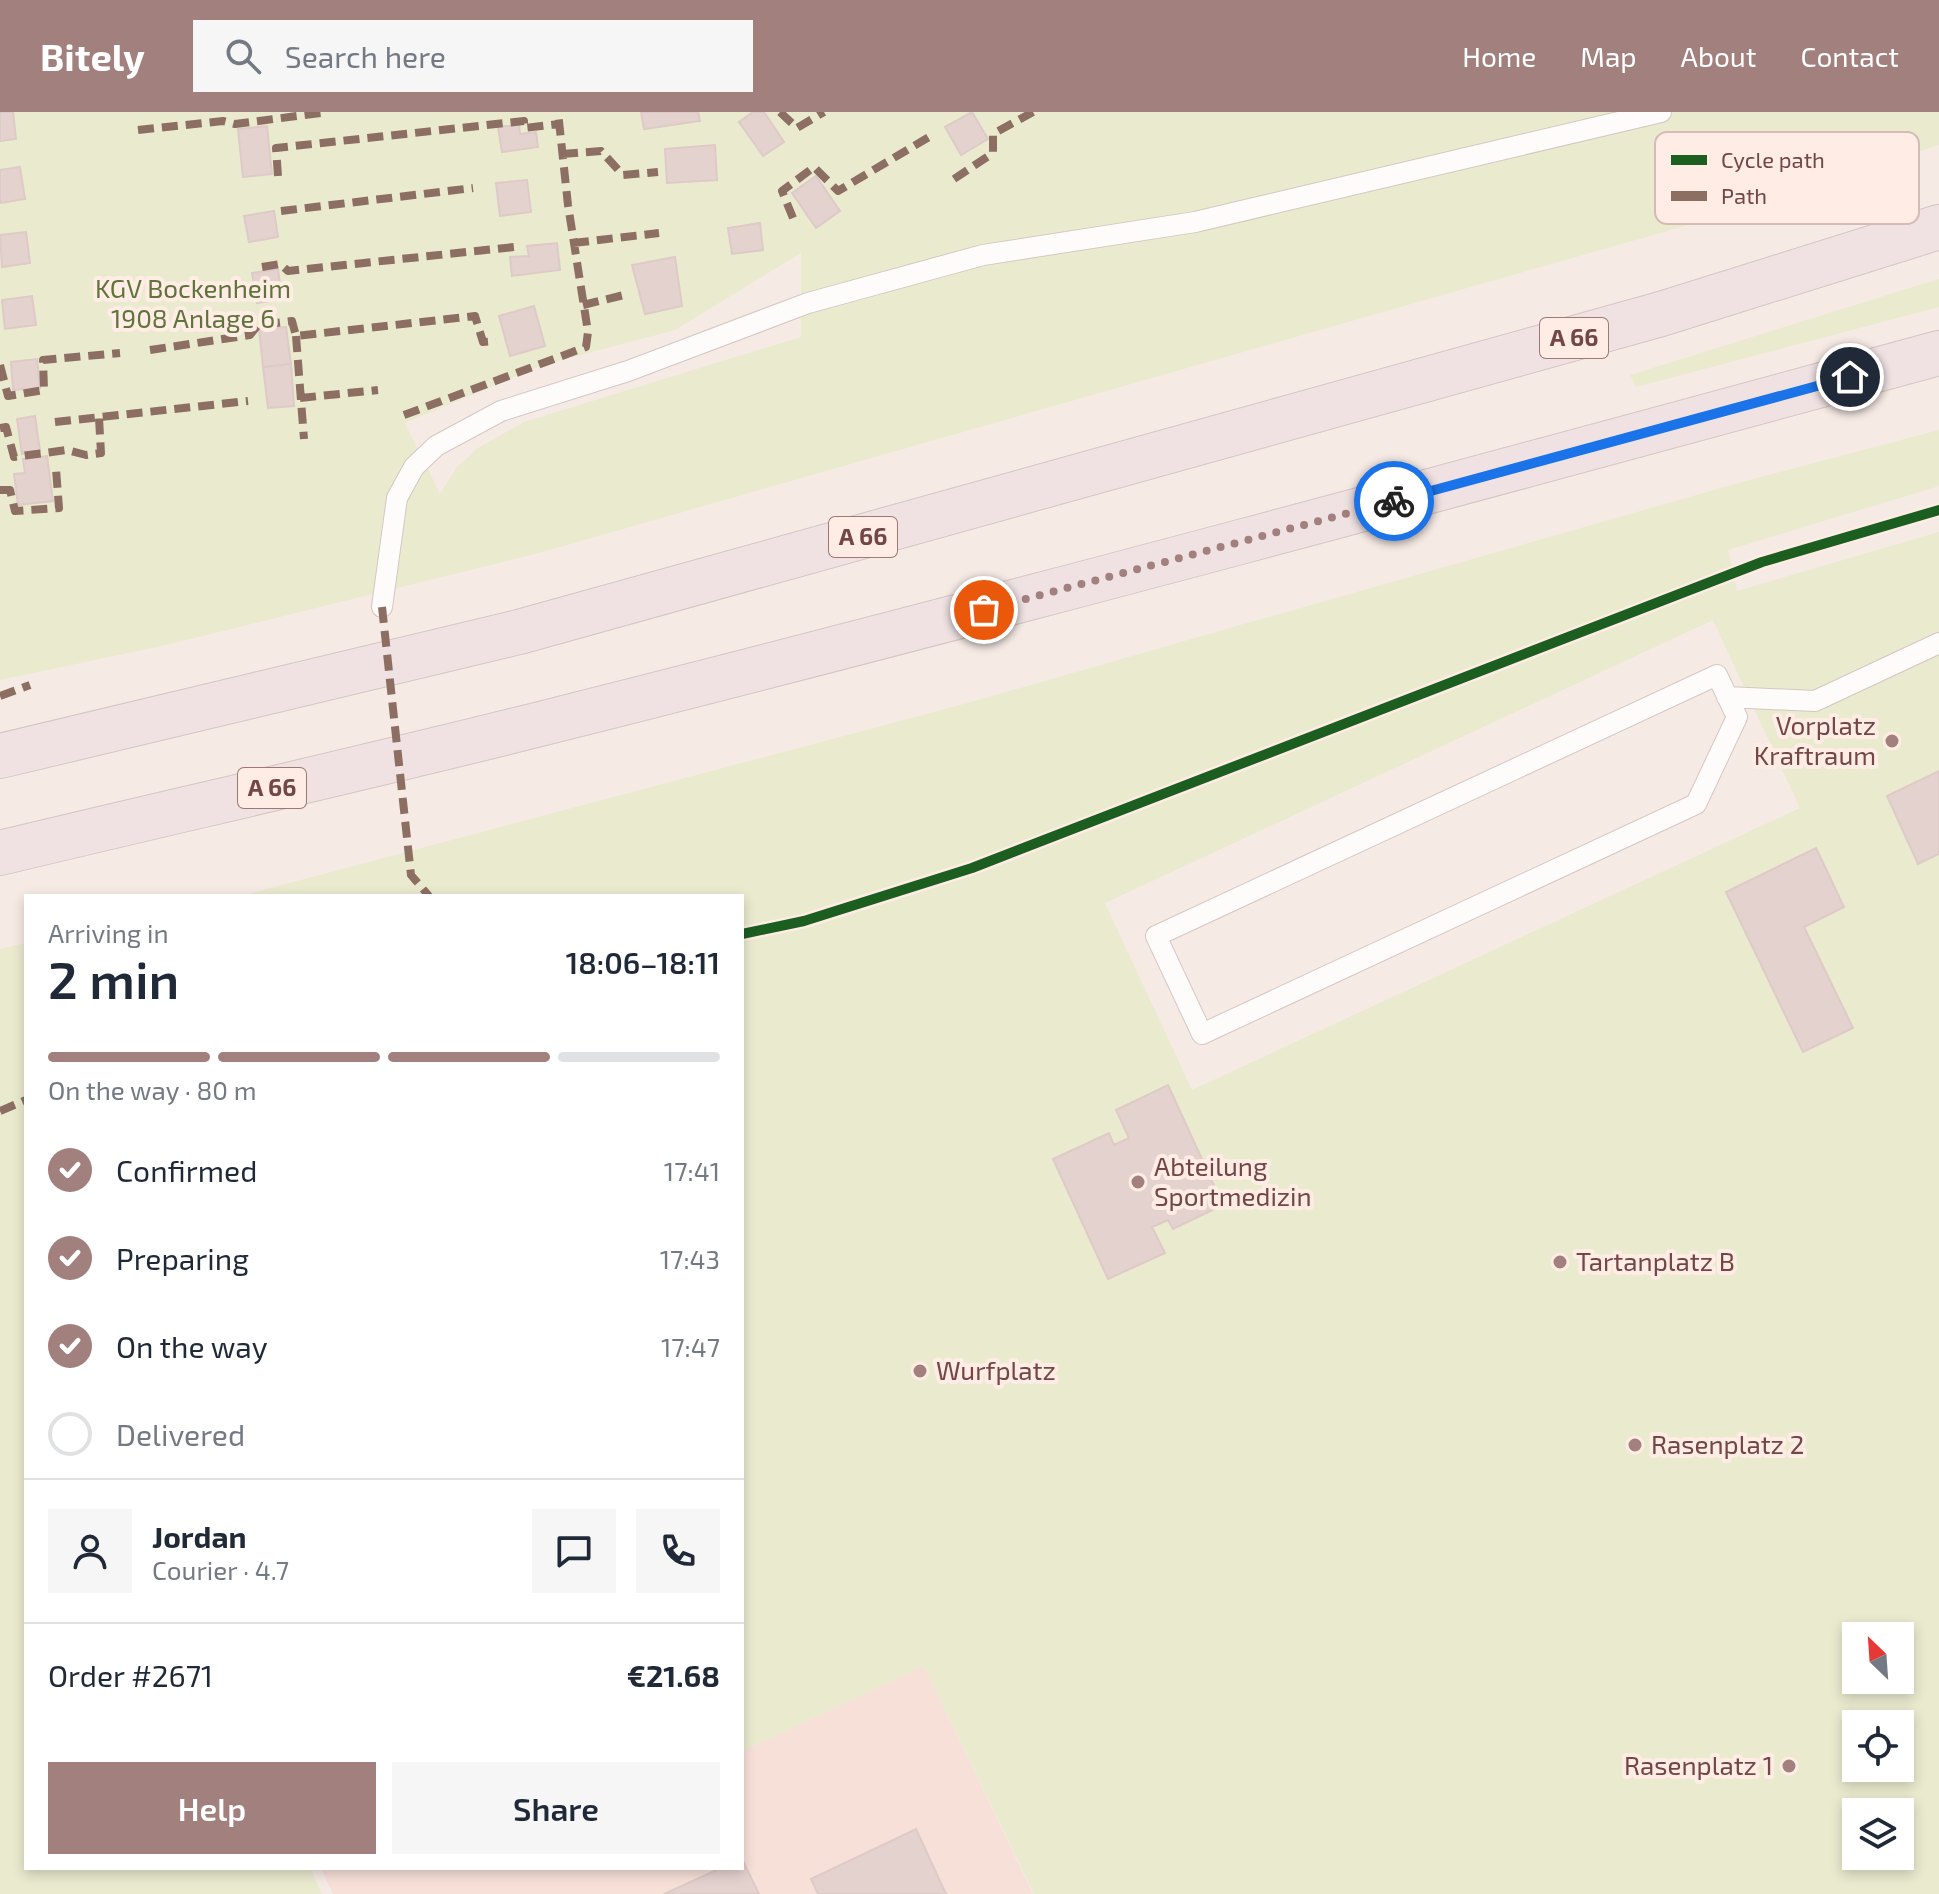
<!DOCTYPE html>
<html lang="en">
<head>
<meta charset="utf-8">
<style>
  body { margin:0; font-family:"Exo 2",sans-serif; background:#f6f6f7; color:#1f2937; height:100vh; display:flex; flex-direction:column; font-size:30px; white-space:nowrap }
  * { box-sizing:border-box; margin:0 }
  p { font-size:26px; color:#747a83 }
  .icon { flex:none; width:44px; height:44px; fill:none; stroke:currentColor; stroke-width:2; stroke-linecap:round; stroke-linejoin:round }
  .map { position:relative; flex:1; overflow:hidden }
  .drawer { position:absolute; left:24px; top:782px; width:720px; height:976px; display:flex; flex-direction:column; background:#fff; border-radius:0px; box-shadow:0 4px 12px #0003 }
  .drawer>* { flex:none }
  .needle { width:52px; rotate:335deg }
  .buttons { position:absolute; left:1842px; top:1510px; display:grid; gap:16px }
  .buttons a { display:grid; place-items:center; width:72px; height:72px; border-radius:0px; background:#fff; box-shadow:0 4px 12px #0003; font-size:40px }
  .pin { position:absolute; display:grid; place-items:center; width:68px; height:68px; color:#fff; margin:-34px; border:4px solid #fff; border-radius:50%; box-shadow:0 2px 8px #0007 }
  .courier { position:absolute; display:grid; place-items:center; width:80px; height:80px; margin:-40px; border:6px solid #1a73e8; border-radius:50%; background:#fff; color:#222; box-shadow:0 2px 10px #0007 }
  .head em { font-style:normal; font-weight:600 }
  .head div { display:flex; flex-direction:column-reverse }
  .head { display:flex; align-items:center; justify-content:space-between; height:136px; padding:0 24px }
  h1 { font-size:52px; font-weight:600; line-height:60px }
  .bar { display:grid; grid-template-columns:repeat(4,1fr); gap:12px 8px; align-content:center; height:96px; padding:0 24px }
  .bar i { height:10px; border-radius:6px; background:#e0e1e3 }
  .bar .on { background:#a1807d }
  .bar p { grid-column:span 4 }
  .line { display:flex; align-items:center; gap:20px; padding:0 24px; border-top:2px solid #e0e1e3 }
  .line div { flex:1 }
  .round { display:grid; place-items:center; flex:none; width:84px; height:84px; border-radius:0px; background:#f6f6f7 }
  ol { padding:0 24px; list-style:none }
  li { display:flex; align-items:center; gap:24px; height:88px }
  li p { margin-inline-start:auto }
  li .icon { padding:8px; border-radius:50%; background:#a1807d; color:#fff; stroke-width:4 }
  li:last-child { color:#747a83 }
  li i { width:44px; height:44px; border:4px solid #e0e1e3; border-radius:50% }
  .primary-button { display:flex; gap:16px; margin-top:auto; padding:16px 24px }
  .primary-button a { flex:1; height:92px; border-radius:0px; background:#a1807d; color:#fff; font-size:32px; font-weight:600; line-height:92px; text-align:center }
  .primary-button a+a { background:#f6f6f7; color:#1f2937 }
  header { display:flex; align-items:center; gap:48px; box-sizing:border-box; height:112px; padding:0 40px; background:#a1807d; color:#fff }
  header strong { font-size:38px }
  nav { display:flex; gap:44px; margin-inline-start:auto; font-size:28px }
  .search { width:560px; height:72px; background:#f6f6f7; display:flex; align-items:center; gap:20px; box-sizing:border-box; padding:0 28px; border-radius:0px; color:#747a83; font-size:30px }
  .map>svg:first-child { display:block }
</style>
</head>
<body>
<header>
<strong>Bitely</strong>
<div class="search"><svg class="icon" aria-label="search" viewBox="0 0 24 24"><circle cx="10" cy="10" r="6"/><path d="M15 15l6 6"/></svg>Search here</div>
<nav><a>Home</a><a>Map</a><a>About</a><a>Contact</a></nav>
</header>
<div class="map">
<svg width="1939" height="1782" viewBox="0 0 1939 1782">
  <rect width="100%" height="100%" fill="#f6eae4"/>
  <path fill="#f7e0d8" d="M 924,1554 L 1033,1782 L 333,1782 L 321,1756 L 742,1756 L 742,1639 Z"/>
  <path fill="#e9eace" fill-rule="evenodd" d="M 0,0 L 1939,0 L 1939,33 L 1695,111 L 539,441 L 166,533 L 0,568 ZM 801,141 L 801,225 L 524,310 L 478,336 L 457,355 L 440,382 L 405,311 L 543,253 L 675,218 Z
    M 1939,167 L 1939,195 L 1636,275 L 1630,263 Z
    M 1939,318 L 1939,374 L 1728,438 L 1737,479 L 1939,420 L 1939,659 L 1887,684 L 1918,751 L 1939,742 L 1939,1782 L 1034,1782 L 924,1554 L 742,1639 L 742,784 L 241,784 L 964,592 L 1735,372 ZM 1713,508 L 1800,696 L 1192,978 L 1105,791 ZM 1816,736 L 1844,795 L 1804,815 L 1852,916 L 1803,940 L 1727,780 ZM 1168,974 L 1223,1093 L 1173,1117 L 1168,1108 L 1152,1115 L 1164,1141 L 1108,1167 L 1053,1047 L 1108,1021 L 1114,1033 L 1129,1026 L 1116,998 ZM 1856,1524 L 1900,1524 L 1900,1568 L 1856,1568 ZM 1856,1612 L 1900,1612 L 1900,1656 L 1856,1656 ZM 1856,1700 L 1900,1700 L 1900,1744 L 1856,1744 Z
    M 26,831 L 26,1756 L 310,1756 L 322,1782 L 0,1782 L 0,837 Z"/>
  <path fill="#e4d2cf" stroke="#decac7" stroke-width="2" d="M 0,0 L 13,0 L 16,27 L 0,29 Z
    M 641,0 L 698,0 L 700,9 L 644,17 Z
    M 753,0 L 764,0 L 784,30 L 763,44 L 739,10 Z
    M 972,0 L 988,27 L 961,43 L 945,15 Z
    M 519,13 L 520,22 L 536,20 L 538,35 L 502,40 L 498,15 Z
    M 267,14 L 272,62 L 243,65 L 238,17 Z
    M 715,33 L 717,68 L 667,71 L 665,37 Z
    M 20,55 L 25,87 L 0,91 L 0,58 Z
    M 816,64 L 840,99 L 816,116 L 792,81 Z
    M 527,68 L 531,100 L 500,104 L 496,71 Z
    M 274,99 L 278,125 L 249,130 L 244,104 Z
    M 760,111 L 763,138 L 732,142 L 728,116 Z
    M 26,120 L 30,151 L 2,155 L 0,123 Z
    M 557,131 L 560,158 L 512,164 L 510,145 L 529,144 L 527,134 Z
    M 675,145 L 682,194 L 645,202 L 632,153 Z
    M 278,157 L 282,187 L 257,191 L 252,161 Z
    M 32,184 L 36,213 L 5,217 L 2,188 Z
    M 534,194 L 545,234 L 510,244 L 499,204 Z
    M 286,215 L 291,252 L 263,255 L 259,217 Z
    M 37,247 L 40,276 L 13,278 L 11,250 Z
    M 291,252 L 294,294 L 268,296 L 263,255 Z
    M 35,304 L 40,339 L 22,342 L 17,307 Z
    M 47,344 L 53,389 L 18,393 L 14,362 L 25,361 L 23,347 Z
    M 1939,659 L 1939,742 L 1918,752 L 1887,684 Z
    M 1816,736 L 1844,795 L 1804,815 L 1853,916 L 1803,940 L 1726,780 Z
    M 1168,973 L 1223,1093 L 1173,1117 L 1168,1108 L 1152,1115 L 1165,1141 L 1108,1167 L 1053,1047 L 1109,1021 L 1114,1033 L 1129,1026 L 1116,998 Z
    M 916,1717 L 946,1782 L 818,1782 L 811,1767 Z
    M 742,1747 L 759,1782 L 664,1782 L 721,1756 L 742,1756 Z"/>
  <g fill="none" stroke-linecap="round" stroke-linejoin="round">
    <defs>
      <path id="lane" d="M 382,495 L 397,386 L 414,355 L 436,334 L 501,299 L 628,259 L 808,191 L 983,143 L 1195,110 L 1661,0
        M 1717,563 L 1737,605 L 1696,692 L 1202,922 L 1156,824 Z
        M 1727,585 L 1815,589 L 1939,531"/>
      <path id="highway" d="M 0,644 L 519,520 L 1661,202 L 1939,115
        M 0,741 C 183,697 366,656 548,610 C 1013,493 1476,367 1939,241"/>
    </defs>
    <use href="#lane" stroke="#d7c6c3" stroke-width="22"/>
    <use href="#highway" stroke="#d5c5c3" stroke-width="46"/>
    <use href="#lane" stroke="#fefcfb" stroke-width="20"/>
    <use href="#highway" stroke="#f0e2e2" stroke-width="44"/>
    <path stroke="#8d6e63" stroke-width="8" stroke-dasharray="16 8" stroke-linecap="butt" d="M 780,0 L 797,16 L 824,0
      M 138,18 L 223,9 L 235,12 L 328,0
      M 562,42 L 601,39 L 623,63 L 658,60
      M 278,64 L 276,36 L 524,9 L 524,16 L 559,12
      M 954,67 L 993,41 L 993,22 L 1033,0
      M 281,99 L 473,76
      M 793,106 L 782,79 L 814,55 L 838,79 L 929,25
      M 573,131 L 659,121
      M 262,155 L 280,152 L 288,159 L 514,135
      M 583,193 L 628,182
      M 296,224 L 304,327
      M 150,238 L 250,223 L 258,213 L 292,209 L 296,224 L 475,204 L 483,230 L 496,229
      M 0,253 L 8,284 L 44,278 L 43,248 L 120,241
      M 300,286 L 378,278
      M 404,303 L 586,235 L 588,220 L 568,93 L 558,0
      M 55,310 L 248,289
      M 0,316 L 6,315 L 14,345 L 67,338 L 86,343 L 101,341 L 99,306
      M 0,378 L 10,378 L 15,399 L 59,396 L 56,357
      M 382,495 L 411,763 L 429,784
      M 0,584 L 30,573
      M 0,999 L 26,988"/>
    <defs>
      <path id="cycleway" d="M 742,822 L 804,809 L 972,756 L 1762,450 L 1939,398"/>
    </defs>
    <use href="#cycleway" stroke="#ffece4" stroke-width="15"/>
    <use href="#cycleway" stroke="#1b5e20" stroke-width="10"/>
  </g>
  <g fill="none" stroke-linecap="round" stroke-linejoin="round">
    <path stroke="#a1807d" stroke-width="8" stroke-dasharray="0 14.4" d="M 984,498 L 1394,389"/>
    <path stroke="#1a73e8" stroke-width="10" d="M 1394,389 L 1850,265"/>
  </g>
  <g fill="#a1807d" stroke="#ffece4" stroke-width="3">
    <circle cx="1892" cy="629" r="8"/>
    <circle cx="1138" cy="1070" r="8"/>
    <circle cx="1560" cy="1150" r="8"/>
    <circle cx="920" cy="1259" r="8"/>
    <circle cx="1635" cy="1333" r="8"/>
    <circle cx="1789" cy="1654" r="8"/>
  </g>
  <g text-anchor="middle" stroke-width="8" stroke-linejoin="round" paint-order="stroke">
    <g fill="#ffece4" stroke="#9d7875" stroke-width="2">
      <rect x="1540" y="206" width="68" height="40" rx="6"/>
      <rect x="829" y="405" width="68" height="40" rx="6"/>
      <rect x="238" y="656" width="68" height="40" rx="6"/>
    </g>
    <g font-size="24" font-weight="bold" fill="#734746">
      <text x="1574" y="234">A 66</text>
      <text x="863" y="433">A 66</text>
      <text x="272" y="684">A 66</text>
    </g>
    <g font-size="26" fill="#5e743b" stroke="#ffece4">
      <text x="193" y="186">KGV Bockenheim<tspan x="193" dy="30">1908 Anlage 6</tspan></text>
    </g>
    <g font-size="26" fill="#734746" stroke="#ffece4" text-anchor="start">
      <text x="1876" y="623" text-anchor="end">Vorplatz<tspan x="1876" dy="30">Kraftraum</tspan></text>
      <text x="1154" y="1064">Abteilung<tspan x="1154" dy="30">Sportmedizin</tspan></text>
      <text x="1576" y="1159">Tartanplatz B</text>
      <text x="936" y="1268">Wurfplatz</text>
      <text x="1651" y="1342">Rasenplatz 2</text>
      <text x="1773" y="1663" text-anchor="end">Rasenplatz 1</text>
    </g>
  </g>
  <rect x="1655" y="20" width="264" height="92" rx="12" fill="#ffece4" stroke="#d5bab5" stroke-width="2"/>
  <rect x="1671" y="43" width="36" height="10" fill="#1b5e20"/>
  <rect x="1671" y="79" width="36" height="10" fill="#8d6e63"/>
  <g font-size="22" fill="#734746">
    <text x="1721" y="56">Cycle path</text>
    <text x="1721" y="92">Path</text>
  </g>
</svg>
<div class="buttons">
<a><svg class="needle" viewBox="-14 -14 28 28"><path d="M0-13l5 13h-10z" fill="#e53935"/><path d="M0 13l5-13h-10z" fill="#747a83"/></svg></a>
<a><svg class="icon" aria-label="locate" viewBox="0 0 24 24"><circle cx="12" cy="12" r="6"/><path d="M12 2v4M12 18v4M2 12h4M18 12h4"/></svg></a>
<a><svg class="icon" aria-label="layers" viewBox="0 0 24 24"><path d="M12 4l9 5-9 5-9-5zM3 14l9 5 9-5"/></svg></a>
</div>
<div class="pin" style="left:984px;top:498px;background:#ea580c"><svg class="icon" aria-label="bag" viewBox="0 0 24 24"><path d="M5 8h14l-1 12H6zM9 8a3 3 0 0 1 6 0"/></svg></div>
<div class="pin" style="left:1850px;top:265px;background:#1f2937"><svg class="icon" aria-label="home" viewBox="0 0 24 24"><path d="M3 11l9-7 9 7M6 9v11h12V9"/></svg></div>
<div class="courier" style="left:1394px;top:389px"><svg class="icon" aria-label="bike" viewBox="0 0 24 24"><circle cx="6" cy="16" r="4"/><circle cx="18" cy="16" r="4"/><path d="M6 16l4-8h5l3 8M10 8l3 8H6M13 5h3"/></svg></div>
<section class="drawer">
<div class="head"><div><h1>2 min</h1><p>Arriving in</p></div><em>18:06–18:11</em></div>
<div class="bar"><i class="on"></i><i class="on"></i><i class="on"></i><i></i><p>On the way · 80 m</p></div>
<ol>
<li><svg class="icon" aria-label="check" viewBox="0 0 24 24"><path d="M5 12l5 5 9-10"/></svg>Confirmed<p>17:41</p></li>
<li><svg class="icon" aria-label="check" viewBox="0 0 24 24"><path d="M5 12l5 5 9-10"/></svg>Preparing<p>17:43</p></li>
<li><svg class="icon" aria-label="check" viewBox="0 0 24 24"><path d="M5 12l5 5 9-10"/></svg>On the way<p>17:47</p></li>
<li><i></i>Delivered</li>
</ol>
<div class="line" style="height:144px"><a class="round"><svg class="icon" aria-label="person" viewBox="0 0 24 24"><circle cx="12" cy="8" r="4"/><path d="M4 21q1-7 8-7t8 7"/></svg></a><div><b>Jordan</b><p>Courier · 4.7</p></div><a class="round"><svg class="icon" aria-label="chat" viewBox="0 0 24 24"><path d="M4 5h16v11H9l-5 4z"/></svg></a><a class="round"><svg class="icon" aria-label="phone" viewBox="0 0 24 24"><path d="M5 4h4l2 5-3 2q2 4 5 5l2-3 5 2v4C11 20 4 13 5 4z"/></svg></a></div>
<div class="line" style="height:104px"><div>Order #2671</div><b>€21.68</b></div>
<div class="primary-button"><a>Help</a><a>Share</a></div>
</section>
</div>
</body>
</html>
